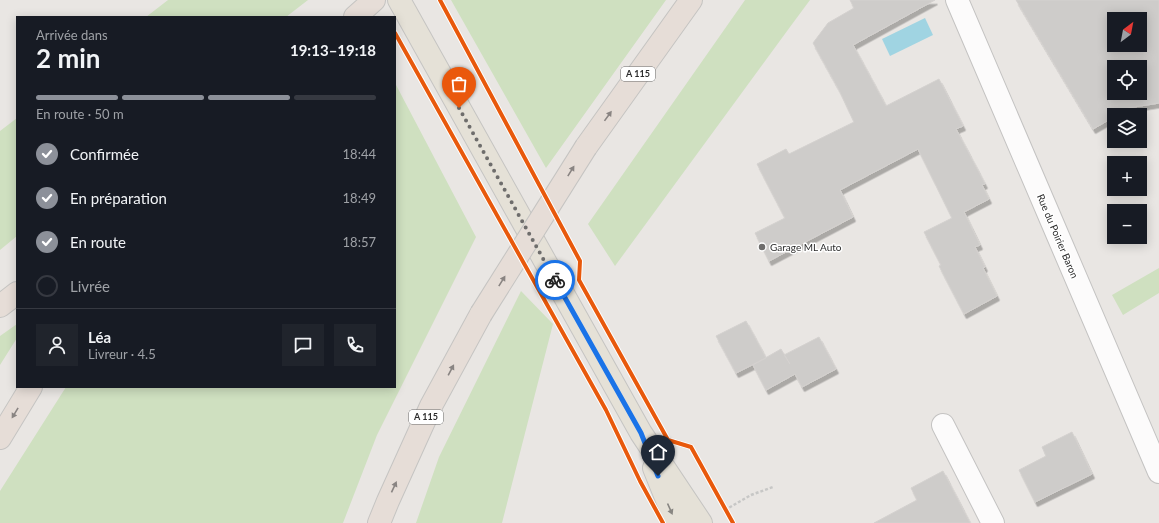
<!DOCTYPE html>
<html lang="fr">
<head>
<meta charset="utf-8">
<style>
  body { margin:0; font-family:Lato,sans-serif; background:#20242c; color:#f1f3f6; height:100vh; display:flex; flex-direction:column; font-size:15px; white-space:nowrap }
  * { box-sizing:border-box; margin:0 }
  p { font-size:13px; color:#9ea1a6 }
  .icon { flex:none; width:22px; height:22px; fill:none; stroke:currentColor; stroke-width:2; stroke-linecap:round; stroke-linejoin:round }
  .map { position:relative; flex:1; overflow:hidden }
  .sheet { position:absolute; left:16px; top:16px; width:380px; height:372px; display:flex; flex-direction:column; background:#171b24; border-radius:0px; box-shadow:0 2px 10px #0003 }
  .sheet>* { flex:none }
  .needle { width:26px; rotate:32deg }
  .fabs { position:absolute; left:1107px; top:12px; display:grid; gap:8px }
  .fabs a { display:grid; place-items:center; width:40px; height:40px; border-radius:0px; background:#171b24; box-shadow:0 2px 10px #0003; font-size:20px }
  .pin { position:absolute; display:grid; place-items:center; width:34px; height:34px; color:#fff; margin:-41px -17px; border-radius:50% 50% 50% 0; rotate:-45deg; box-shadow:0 0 4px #0007 }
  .pin .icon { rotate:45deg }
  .courier { position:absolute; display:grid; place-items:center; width:40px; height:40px; margin:-20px; border:3px solid #1a73e8; border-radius:50%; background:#fff; color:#222; box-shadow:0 1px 5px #0007 }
  .head em { font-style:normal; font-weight:700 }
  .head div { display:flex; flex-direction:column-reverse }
  .head { display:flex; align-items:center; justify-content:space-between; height:68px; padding:0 20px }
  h1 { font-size:26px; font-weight:700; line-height:30px }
  .bar { display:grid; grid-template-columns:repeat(4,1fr); gap:6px 4px; align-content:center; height:48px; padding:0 20px }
  .bar i { height:5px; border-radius:3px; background:#363941 }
  .bar .active { background:#8c9099 }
  .bar p { grid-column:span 4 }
  .line { display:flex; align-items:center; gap:10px; padding:0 20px; border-top:1px solid #363941 }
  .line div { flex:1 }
  .round { display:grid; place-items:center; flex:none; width:42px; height:42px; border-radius:0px; background:#20242c }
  ol { padding:0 20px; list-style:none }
  li { display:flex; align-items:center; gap:12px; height:44px }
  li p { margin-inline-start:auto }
  li .icon { padding:4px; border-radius:50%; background:#8c9099; color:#fff; stroke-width:4 }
  li:last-child { color:#9ea1a6 }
  li i { width:22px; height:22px; border:2px solid #363941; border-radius:50% }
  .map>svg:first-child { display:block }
</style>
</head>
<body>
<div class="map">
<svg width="1159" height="523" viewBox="0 0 1159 523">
  <defs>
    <filter id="shadow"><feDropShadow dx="2.5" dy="4.5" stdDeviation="0" flood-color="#0004"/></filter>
  </defs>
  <rect width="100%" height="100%" fill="#e9e6e3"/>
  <path fill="#cfe0c0" d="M 168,0 L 308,0 L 286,17 L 146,17 Z
    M 451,0 L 666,0 L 546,168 Z
    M 745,0 L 810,0 L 790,27 L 615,266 L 588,224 Z
    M 395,83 L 476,237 L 377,435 L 343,523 L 0,523 L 0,491 L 66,387 L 395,387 Z
    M 17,118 L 17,236 L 0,250 L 0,131 Z
    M 1159,268 L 1159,293 L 1123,315 L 1112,295 Z
    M 521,291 L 553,324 L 502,523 L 416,523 L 439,457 Z
    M 17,324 L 17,338 L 0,365 L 0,336 Z"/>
  <path fill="#a0d4e2" d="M 925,18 L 933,35 L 890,56 L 882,39 Z"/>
  <path fill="#ceccca" stroke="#d4d1cf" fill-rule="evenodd" filter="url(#shadow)" d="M 850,0 L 935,0 L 853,45 L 886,106 L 939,79 L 963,126 L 956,129 L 985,184 L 982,185 L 989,199 L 964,212 L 980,245 L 975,247 L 985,267 L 983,268 L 997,296 L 964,314 L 939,266 L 941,265 L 924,232 L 952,218 L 918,149 L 840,190 L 853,217 L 769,261 L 755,233 L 785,218 L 757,164 L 786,149 L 789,154 L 854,122 L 839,90 L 813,43 L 828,23 L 854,8 Z
    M 1016,0 L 1159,0 L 1159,103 L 1128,108 L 1117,115 L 1114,115 L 1114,117 L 1093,129 ZM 1114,19 L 1140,19 L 1140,45 L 1114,45 ZM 1114,67 L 1140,67 L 1140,93 L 1114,93 Z
    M 746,321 L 766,358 L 736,373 L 716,336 Z
    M 819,337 L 836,369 L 802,387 L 795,374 L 766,390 L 753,365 L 781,349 L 790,364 L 784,355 Z
    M 1072,432 L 1092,474 L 1035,502 L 1019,470 L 1046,456 L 1042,447 Z
    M 943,471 L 970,523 L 874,523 L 917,500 L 911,488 Z"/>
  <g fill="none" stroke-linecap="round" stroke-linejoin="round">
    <defs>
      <path id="minor" d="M 957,0 C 1023,158 1093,314 1159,472
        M 943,425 L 993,523"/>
      <path id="major" d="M 399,0 L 641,433 L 701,523
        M 654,468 L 669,505 L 677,523"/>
      <path id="highway" d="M 355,17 L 374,0
        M 586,147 L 691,0
        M 0,306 L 17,293
        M 0,438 L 31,387
        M 379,523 L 388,501 L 431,406 L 481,314"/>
    </defs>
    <use href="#minor" stroke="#c4c3c2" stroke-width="24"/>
    <use href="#major" stroke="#c5c4c2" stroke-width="24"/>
    <use href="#highway" stroke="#c5c4c2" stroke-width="24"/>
    <path stroke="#c7c7c6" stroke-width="2.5" stroke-dasharray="3 2" stroke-linecap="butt" d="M 725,510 L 751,495 L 773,487"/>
    <use href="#minor" stroke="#fcfbfb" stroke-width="22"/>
    <use href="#major" stroke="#e5e1d7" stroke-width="22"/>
    <use href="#highway" stroke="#e6ddd7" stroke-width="22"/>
    <defs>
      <path id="highway-bridge" d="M 481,314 L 586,147"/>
    </defs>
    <use href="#highway-bridge" stroke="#c5c4c2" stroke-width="24" stroke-linecap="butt"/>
    <use href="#highway-bridge" stroke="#e6ddd7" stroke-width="22"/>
    <defs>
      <path id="cycleway" d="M 440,0 L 580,261 L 579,280 L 668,440 L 691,447 L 733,523
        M 395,33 L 606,410 L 640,481 L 663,523"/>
    </defs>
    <use href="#cycleway" stroke="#fff" stroke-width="6"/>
    <use href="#cycleway" stroke="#e8590c" stroke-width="4"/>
  </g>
  <defs><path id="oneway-solid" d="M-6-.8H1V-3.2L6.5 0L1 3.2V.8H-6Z"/></defs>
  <g fill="#898482">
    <use href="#oneway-solid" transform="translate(608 116) rotate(-54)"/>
    <use href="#oneway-solid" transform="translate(571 171) rotate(-58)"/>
    <use href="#oneway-solid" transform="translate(502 281) rotate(-58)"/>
    <use href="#oneway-solid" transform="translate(451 370) rotate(-62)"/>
    <use href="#oneway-solid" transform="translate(15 413) rotate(121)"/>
    <use href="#oneway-solid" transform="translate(394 487) rotate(-65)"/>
  </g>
  <use fill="#888682" href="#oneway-solid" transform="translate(670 509) rotate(66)"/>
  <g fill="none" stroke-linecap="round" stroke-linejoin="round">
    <path stroke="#6e6d6c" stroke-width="4" stroke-dasharray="0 7.2" d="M 459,108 L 555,280"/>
    <path stroke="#1a73e8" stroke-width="5" d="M 555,280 L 641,433 L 658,476"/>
  </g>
  <circle fill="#6e6d6c" stroke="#fff" stroke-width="1.5" cx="762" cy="247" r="4"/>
  <g text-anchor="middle" stroke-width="3" stroke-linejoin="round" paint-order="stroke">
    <g fill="#fff" stroke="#6b6b6b" stroke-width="1">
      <rect x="621" y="67" width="34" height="14" rx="3"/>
      <rect x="409" y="410" width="34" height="14" rx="3"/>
    </g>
    <g font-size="9" font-weight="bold" fill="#2c2c2c">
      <text x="638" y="77">A 115</text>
      <text x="426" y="420">A 115</text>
    </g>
    <g font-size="10" fill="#2c2c2c" stroke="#fff">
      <text transform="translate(1058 236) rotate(67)" y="4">Rue du Poirier Baron</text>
    </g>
    <g font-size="10" fill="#2c2c2c" stroke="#fff" text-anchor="start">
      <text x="770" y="251">Garage ML Auto</text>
    </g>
  </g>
</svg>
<div class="fabs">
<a><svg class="needle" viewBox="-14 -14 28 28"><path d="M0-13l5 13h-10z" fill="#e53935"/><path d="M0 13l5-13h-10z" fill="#9ea1a6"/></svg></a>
<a><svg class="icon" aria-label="locate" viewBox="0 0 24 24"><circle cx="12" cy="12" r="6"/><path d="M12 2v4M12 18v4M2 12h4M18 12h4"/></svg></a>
<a><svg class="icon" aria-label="layers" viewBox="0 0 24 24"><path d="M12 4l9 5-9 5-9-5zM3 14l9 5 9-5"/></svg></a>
<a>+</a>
<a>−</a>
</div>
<div class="pin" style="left:459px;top:108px;background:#ea580c"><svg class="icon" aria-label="bag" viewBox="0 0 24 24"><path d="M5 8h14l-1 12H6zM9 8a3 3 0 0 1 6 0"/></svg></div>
<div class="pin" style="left:658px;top:476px;background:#1f2937"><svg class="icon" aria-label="home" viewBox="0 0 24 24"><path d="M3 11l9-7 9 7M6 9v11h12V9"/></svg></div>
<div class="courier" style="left:555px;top:280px"><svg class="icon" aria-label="bike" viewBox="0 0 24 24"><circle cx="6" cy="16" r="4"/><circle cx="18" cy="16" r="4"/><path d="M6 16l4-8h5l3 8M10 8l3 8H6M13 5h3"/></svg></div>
<section class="sheet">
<div class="head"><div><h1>2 min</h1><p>Arrivée dans</p></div><em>19:13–19:18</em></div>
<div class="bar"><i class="active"></i><i class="active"></i><i class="active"></i><i></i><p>En route · 50 m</p></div>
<ol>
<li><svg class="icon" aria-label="check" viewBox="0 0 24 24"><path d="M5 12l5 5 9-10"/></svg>Confirmée<p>18:44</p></li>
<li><svg class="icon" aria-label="check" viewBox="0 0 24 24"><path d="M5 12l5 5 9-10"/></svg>En préparation<p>18:49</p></li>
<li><svg class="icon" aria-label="check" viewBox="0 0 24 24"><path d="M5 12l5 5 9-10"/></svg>En route<p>18:57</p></li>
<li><i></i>Livrée</li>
</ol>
<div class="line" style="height:72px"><a class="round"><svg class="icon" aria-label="person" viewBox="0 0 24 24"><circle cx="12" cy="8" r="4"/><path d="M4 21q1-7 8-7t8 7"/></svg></a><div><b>Léa</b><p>Livreur · 4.5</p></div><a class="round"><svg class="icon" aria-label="chat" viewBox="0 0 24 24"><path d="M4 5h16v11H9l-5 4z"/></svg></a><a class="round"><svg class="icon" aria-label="phone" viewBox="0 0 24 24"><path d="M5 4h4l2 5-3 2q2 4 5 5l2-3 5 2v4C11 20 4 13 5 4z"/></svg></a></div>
</section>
</div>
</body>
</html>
